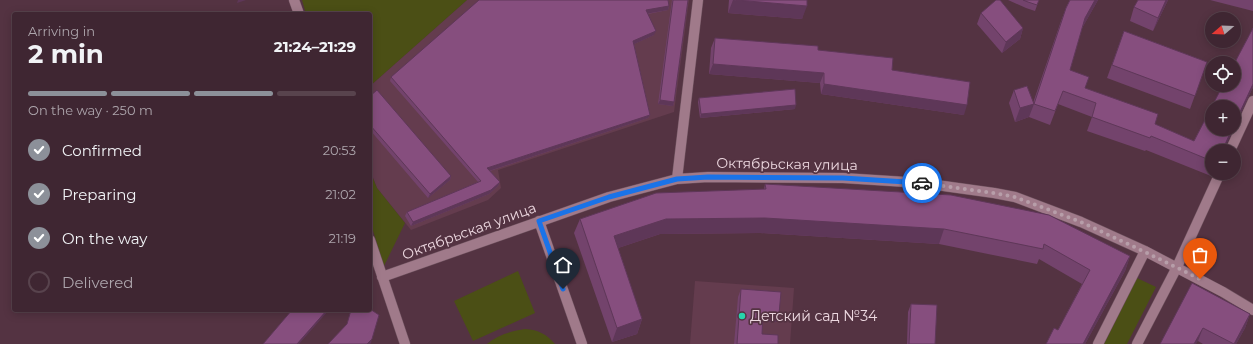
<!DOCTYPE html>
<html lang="en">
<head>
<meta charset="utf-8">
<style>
  body { margin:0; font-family:Montserrat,sans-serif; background:#4a323e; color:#f1f3f6; height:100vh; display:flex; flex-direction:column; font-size:15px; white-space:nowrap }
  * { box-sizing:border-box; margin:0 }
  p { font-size:13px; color:#ada5ac }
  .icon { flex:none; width:22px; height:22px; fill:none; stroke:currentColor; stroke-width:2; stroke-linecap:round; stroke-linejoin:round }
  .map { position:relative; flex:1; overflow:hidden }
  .details { position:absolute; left:12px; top:12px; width:360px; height:300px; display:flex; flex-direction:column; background:#3f2632; border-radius:4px; box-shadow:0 2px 10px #0003,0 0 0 1px #58434d }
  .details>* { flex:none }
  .needle { width:26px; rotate:251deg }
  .buttons { position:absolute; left:1205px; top:12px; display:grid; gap:8px }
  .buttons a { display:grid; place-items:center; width:36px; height:36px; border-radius:50%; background:#3f2632; box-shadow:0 2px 10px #0003,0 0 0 1px #58434d; font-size:20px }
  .pin { position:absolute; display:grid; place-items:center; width:34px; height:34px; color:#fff; margin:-41px -17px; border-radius:50% 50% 50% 0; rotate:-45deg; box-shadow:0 0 4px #0007 }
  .pin .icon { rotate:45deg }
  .courier { position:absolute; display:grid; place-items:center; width:40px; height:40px; margin:-20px; border:3px solid #1a73e8; border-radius:50%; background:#fff; color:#222; box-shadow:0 1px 5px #0007 }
  .summary em { font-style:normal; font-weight:700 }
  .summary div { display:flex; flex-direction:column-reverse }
  .summary { display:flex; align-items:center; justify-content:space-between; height:68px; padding:0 16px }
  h1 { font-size:26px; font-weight:700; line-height:30px }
  .bar { display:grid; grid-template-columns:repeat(4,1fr); gap:6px 4px; align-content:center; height:48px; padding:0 16px }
  .bar i { height:5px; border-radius:3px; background:#58434d }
  .bar .on { background:#8c9099 }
  .bar p { grid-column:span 4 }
  ol { padding:0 16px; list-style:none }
  li { display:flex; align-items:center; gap:12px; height:44px }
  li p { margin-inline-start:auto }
  li .icon { padding:4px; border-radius:50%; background:#8c9099; color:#fff; stroke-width:4 }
  li:last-child { color:#ada5ac }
  li i { width:22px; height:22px; border:2px solid #58434d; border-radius:50% }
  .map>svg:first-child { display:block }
</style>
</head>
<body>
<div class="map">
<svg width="1253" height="344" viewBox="0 0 1253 344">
  <rect width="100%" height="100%" fill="#543342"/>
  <path fill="#643c4e" d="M 467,0 L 689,0 L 674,112 L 498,170 L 501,188 L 488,200 L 411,230 L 377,188 L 370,170 L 370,86 Z
    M 695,281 L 794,288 L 790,344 L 690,344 Z"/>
  <path fill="#4b4f15" d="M 302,0 L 467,0 L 370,86 L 370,14 L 306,14 Z
    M 370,171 L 377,188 L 405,223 L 384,266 L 370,221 Z
    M 518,271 L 535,313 L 473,341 L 454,301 Z
    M 1137,278 L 1156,287 L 1127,344 L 1104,344 Z
    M 525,329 C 539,330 546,334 555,344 L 487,344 C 497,335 512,331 525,329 Z"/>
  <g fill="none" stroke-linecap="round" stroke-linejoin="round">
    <defs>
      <path id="street" d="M 294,0 L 299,14
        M 1230,151 L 1253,101
        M 677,179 L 698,0
        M 539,221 L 582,344
        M 370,240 L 405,344
        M 382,277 L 609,197 L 677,179 L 708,177 L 843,178 L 922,183 L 994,193 L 1015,197 L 1081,222 L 1145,251 L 1223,292 L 1253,310
        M 1098,344 L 1145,251
        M 1137,344 L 1177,267 L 1220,173"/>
    </defs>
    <use href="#street" stroke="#6f535f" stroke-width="11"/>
    <use href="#street" stroke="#a07a8a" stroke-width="10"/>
  </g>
  <path fill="#73436c" d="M 672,0 L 688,0 L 674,102 L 673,106 L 658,104 Z
    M 729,0 L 807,0 L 802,19 L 728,13 Z
    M 1008,0 L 1039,0 L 1035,11 L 1026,8 Z
    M 1070,0 L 1098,0 L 1082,28 L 1070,70 L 1085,88 L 1155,124 L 1194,141 L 1253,28 L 1253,87 L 1223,151 L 1212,151 L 1212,173 L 1213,173 L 1211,176 L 1146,150 L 1145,151 L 1087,131 L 1092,117 L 1058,104 L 1050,125 L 1029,117 L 1015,122 L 1009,103 L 1014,90 L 1033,103 L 1061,21 L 1066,8 Z
    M 1168,0 L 1153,31 L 1130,21 L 1134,7 Z
    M 1210,0 L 1253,0 L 1253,11 Z
    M 669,6 L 668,10 L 648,14 L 654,35 L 634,44 L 650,115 L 648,118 L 490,171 L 500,182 L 498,186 L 489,194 L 411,226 L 405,216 L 407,212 L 478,182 L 390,81 L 391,77 Z
    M 981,13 L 1023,28 L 1020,39 L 1002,53 L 977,24 Z
    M 1124,31 L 1207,62 L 1190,109 L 1107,78 Z
    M 715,38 L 818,50 L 892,70 L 964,115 L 821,94 L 820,83 L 709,74 L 711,48 Z
    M 370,96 L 451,176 L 450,180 L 428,198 L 370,130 Z
    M 699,98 L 795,109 L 700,118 L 698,102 Z
    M 765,184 L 1130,256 L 1125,271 L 1085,344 L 1046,344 L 1058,330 L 1082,284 L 1039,259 L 1037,264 L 939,244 L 760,233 L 660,234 L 618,248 L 642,319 L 637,334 L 612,342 L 574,233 L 580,219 L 764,189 Z
    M 1192,283 L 1250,314 L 1245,328 L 1236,344 L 1203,344 L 1198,341 Z
    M 741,289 L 779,314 L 776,322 L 762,321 L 762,334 L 778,344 L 734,344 L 738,297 Z
    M 911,304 L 935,344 L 907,344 L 908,312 Z"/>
  <path fill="#5e3758" d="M 238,0 L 246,0 L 237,3 Z
    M 733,0 L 807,6 L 802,19 L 728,13 Z
    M 1095,0 L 1098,0 L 1080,32 L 1085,18 Z
    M 1166,0 L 1168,0 L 1153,31 L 1158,18 Z
    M 669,6 L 668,10 L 645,14 L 646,10 Z
    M 1023,28 L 1020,39 L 1002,53 L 1006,42 Z
    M 656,31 L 654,35 L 632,45 L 633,41 Z
    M 713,64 L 824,73 L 820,83 L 709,74 Z
    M 824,84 L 967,105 L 964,115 L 821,94 Z
    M 1253,84 L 1253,87 L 1234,128 L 1234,125 Z
    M 660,100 L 674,102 L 673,106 L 658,104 Z
    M 1034,104 L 1029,117 L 1015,122 L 1020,108 Z
    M 796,105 L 795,109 L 700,118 L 701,114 Z
    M 650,115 L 648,118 L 486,172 L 487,168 Z
    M 1232,129 L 1234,129 L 1223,151 L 1222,151 Z
    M 451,176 L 450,180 L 428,198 L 430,194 Z
    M 500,182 L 498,186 L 489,194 L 411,226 L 413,222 Z
    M 765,218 L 944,229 L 939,244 L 760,233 L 660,234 L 609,251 L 614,236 L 666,219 Z
    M 1130,256 L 1125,271 L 1085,344 L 1083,344 Z
    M 327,310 L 329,310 L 299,344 L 297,344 Z
    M 763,313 L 779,314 L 776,322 L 760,321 Z
    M 1250,314 L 1245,328 L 1236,344 L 1234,344 Z
    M 642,319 L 637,334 L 612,342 L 617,328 Z
    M 1203,328 L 1198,341 L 1196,344 L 1194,344 Z
    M 372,339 L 371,343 L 370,344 L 367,344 Z"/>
  <path fill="#864e7e" stroke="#5e3758" d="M 479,0 L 668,0 L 669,6 L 646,10 L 656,31 L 633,41 L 650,115 L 487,168 L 500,182 L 491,190 L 413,222 L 407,212 L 481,181 L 391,77 Z
    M 673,0 L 688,0 L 674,102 L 660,100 Z
    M 736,0 L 807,0 L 807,6 Z
    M 996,0 L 1000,0 L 1023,28 L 1006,42 L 981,13 Z
    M 1023,0 L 1039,0 L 1037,5 L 1028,2 Z
    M 1070,0 L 1095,0 L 1085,18 L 1070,70 L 1089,77 L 1085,88 L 1158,114 L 1155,124 L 1194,141 L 1223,85 L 1234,85 L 1234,64 L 1253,28 L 1253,84 L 1234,125 L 1234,107 L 1212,107 L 1212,129 L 1232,129 L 1222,151 L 1212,151 L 1212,161 L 1151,136 L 1150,138 L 1092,117 L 1096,103 L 1063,91 L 1055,111 L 1034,104 L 1066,8 Z
    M 1138,0 L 1166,0 L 1158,18 L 1134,7 Z
    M 1124,31 L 1207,62 L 1195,96 L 1112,65 Z
    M 715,38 L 818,46 L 818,50 L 893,58 L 892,70 L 970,82 L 967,105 L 824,84 L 824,73 L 713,64 Z
    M 1027,86 L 1034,104 L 1020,108 L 1014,90 Z
    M 795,89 L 796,105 L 701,114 L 699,98 Z
    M 377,90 L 451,176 L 430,194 L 370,125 L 370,96 Z
    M 765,184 L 951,195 L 1049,215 L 1130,256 L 1083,344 L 1046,344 L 1054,328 L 1058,330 L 1090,270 L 1044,244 L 1043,249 L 944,229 L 765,218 L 666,219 L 614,236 L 642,319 L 617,328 L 580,219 L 656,193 L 766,189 Z
    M 1192,283 L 1250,314 L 1234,344 L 1203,328 L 1194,344 L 1160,344 Z
    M 741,289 L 781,292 L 779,314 L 763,313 L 762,334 L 778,335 L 778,344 L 737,344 Z
    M 911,304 L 937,305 L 935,344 L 909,344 Z
    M 370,309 L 379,315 L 372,339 L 367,344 L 328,344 L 347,324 L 351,310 L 370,310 Z
    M 292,310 L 327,310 L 297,344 L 263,344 Z"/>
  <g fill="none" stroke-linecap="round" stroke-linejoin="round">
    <path stroke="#b79ea9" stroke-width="4" stroke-dasharray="0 7.2" d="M 922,183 L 994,193 L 1015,197 L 1081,222 L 1145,252 L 1200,279"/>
    <path stroke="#1a73e8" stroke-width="5" d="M 563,289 L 539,221 L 609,197 L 677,179 L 708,177 L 843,178 L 922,183"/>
  </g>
  <circle fill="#27d5ad" stroke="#543342" stroke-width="1.5" cx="742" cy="316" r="4"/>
  <g text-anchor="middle" stroke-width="3.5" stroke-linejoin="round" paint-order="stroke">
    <g font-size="14" fill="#edd8e0" stroke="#543342">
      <text transform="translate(787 164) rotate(1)" y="5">Октябрьская улица</text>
      <text transform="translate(469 231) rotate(-20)" y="5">Октябрьская улица</text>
    </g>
    <g font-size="14" fill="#edd8e0" stroke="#543342" text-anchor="start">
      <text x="750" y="321">Детский сад №34</text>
    </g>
  </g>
</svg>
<div class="buttons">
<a><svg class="needle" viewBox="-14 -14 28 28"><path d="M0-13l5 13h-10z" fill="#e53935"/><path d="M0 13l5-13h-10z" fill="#ada5ac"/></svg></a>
<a><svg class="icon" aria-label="locate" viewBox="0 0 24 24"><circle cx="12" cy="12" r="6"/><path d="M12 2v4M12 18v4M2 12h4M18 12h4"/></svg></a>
<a>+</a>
<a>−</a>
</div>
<div class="pin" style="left:1200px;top:279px;background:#ea580c"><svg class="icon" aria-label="bag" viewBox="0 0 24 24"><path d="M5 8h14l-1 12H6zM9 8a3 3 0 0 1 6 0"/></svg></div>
<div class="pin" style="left:563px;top:289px;background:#1f2937"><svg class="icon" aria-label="home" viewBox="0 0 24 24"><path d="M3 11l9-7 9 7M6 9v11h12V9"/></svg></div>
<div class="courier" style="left:922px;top:183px"><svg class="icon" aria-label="car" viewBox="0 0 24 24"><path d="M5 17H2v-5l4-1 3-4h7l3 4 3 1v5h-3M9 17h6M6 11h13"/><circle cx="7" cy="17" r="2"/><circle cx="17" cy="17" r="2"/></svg></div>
<section class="details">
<div class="summary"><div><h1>2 min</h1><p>Arriving in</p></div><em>21:24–21:29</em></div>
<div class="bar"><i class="on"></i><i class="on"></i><i class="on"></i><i></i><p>On the way · 250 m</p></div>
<ol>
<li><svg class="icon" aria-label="check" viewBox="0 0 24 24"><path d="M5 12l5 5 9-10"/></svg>Confirmed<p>20:53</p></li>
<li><svg class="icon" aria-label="check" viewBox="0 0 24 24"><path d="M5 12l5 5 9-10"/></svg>Preparing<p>21:02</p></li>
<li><svg class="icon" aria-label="check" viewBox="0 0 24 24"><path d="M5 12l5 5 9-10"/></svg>On the way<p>21:19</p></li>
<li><i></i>Delivered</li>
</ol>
</section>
</div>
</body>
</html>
